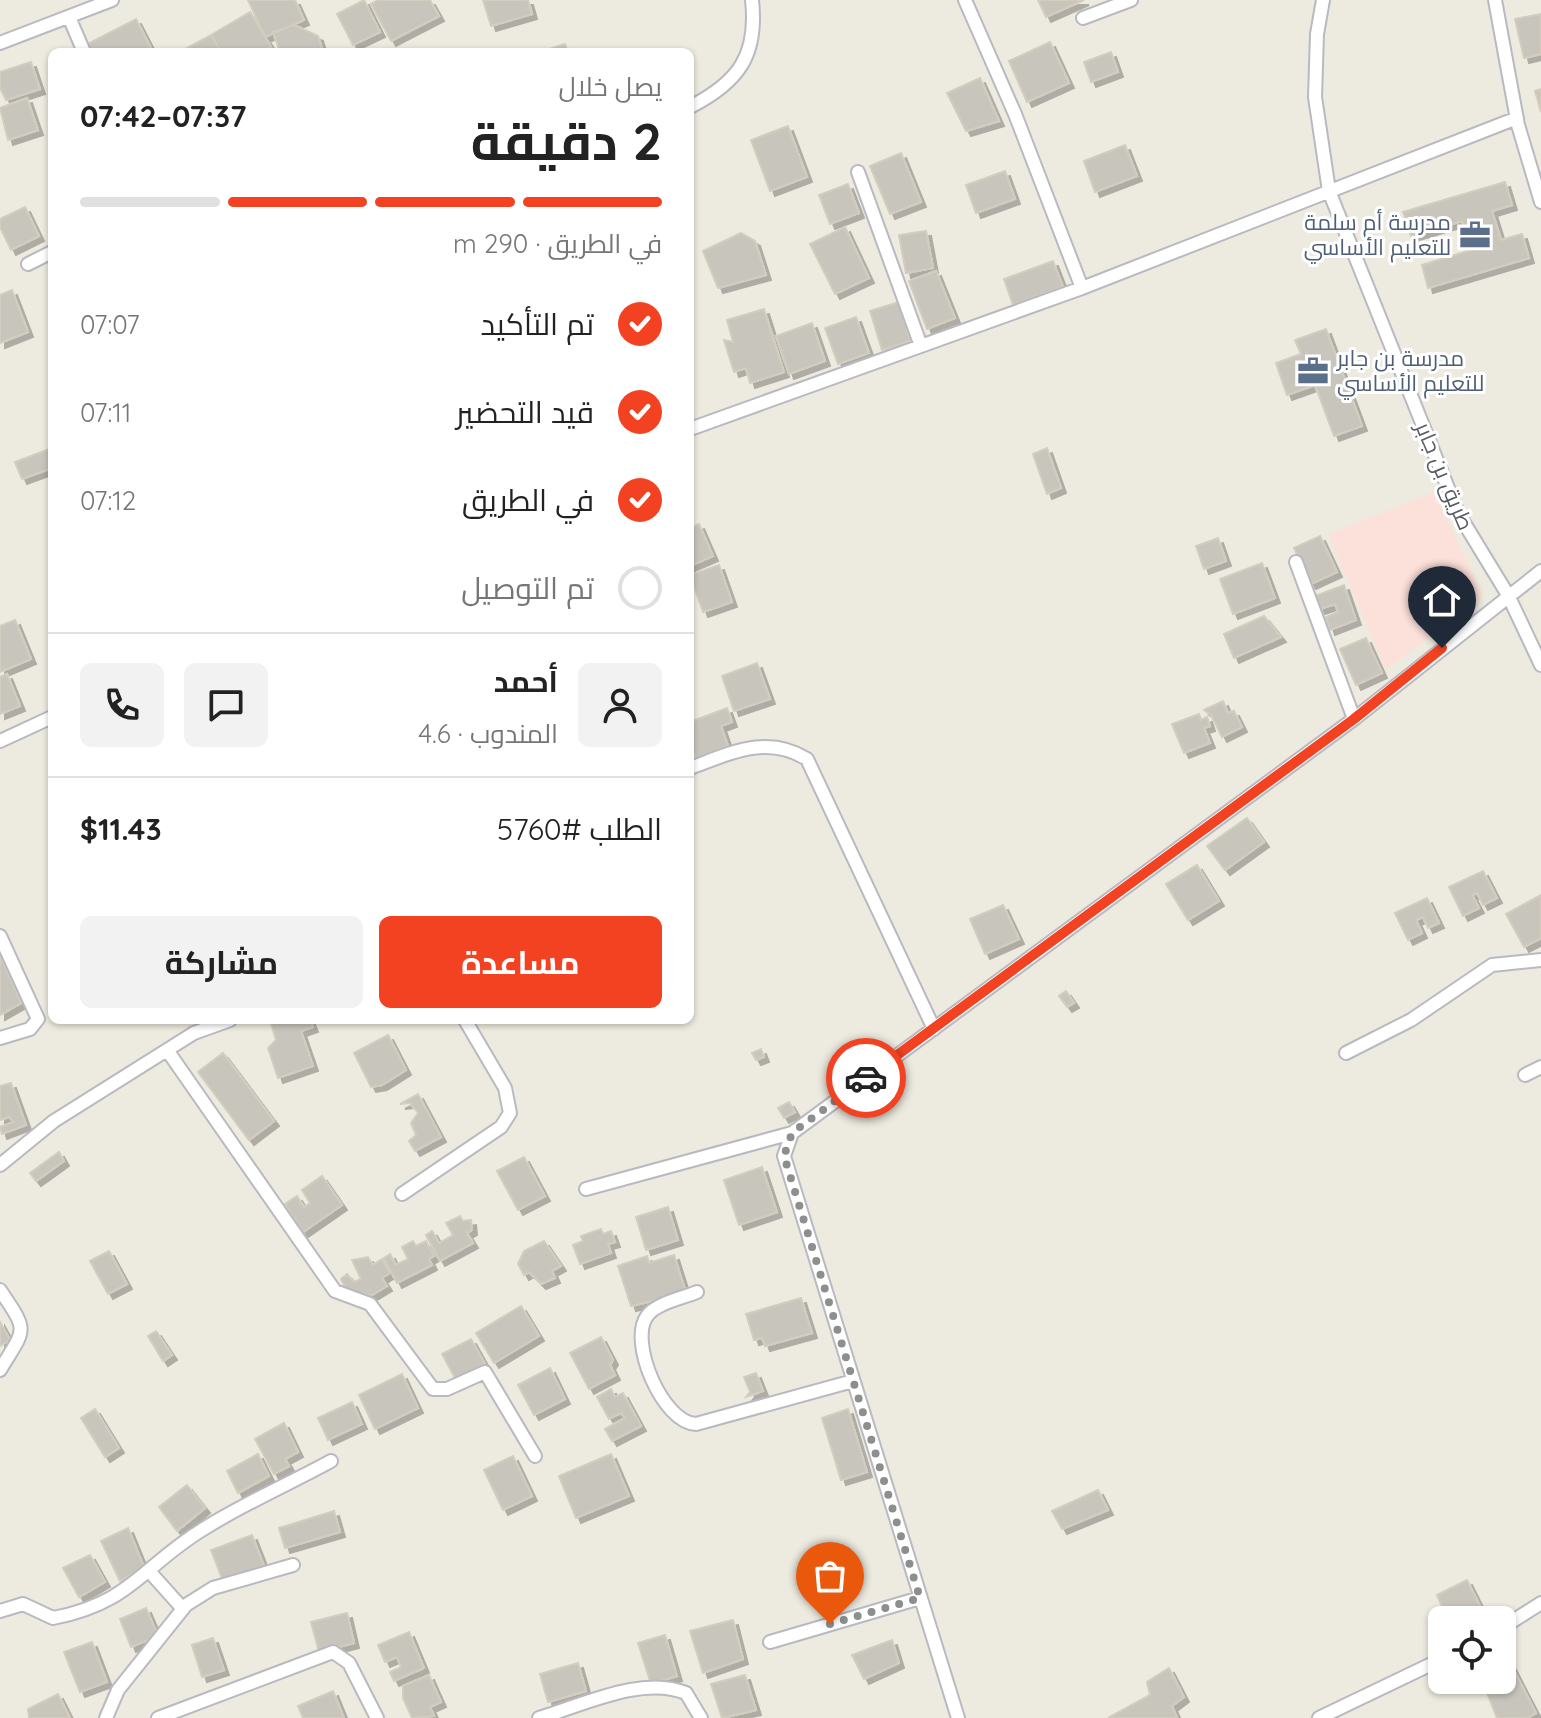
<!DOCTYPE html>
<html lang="ar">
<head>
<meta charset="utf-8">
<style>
  body { margin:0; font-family:Quicksand,Cairo,sans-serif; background:#f2f2f2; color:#222; direction:rtl; height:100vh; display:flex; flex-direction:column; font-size:30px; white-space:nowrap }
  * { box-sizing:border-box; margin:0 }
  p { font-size:26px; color:#767676 }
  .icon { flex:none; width:44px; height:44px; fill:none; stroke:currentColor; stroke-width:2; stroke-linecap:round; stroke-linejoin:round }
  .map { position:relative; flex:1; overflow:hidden; direction:ltr }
  .panel { position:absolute; left:48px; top:48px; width:646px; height:976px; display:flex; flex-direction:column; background:#fff; border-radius:12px; box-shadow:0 2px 6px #0004; direction:rtl }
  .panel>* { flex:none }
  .fabs { position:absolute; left:1428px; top:1606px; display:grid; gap:16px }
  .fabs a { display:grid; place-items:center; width:88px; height:88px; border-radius:12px; background:#fff; box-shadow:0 2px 6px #0004; font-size:40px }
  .pin { position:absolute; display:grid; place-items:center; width:68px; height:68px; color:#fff; margin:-82px -34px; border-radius:50% 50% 50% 0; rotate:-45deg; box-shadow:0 0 8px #0007 }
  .pin .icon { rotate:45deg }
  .courier { position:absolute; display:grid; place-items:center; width:80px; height:80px; margin:-40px; border:6px solid #f24222; border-radius:50%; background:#fff; color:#222; box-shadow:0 2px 10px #0007 }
  .head em { font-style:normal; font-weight:700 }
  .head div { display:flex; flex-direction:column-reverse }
  .head { display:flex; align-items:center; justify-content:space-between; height:136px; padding:0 32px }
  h1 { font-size:52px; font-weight:700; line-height:60px }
  .bar { display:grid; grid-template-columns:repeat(4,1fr); gap:12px 8px; align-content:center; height:96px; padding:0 32px }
  .bar i { height:10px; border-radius:6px; background:#e0e0e0 }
  .bar .active { background:#f24222 }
  .bar p { grid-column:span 4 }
  .line { display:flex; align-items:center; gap:20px; padding:0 32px; border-top:2px solid #e0e0e0 }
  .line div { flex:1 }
  .round { display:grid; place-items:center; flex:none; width:84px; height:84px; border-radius:12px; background:#f2f2f2 }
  ol { padding:0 32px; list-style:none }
  li { display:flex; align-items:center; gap:24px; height:88px }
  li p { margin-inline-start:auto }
  li .icon { padding:8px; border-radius:50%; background:#f24222; color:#fff; stroke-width:4 }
  li:last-child { color:#767676 }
  li i { width:44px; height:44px; border:4px solid #e0e0e0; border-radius:50% }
  .cta { display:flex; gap:16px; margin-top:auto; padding:16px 32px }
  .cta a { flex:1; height:92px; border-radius:12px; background:#f24222; color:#fff; font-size:32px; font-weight:700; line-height:92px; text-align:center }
  .cta a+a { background:#f2f2f2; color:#222 }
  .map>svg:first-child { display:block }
</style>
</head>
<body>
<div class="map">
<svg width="1541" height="1718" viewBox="0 0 1541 1718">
  <defs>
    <filter id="shadow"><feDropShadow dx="5" dy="5" stdDeviation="0" flood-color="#0004"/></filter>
  </defs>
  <rect width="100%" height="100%" fill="#edebe0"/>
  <path fill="#fce0da" d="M 1434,492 L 1483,596 L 1386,670 L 1328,534 Z"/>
  <path fill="#c8c5bd" stroke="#d2cdbe" stroke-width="2" filter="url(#shadow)" d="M 248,0 L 295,0 L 304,20 L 265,37 Z
    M 364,0 L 380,32 L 353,45 L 337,14 Z
    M 378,0 L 430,0 L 439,16 L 391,41 L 371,4 Z
    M 483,0 L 528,0 L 532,14 L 491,26 Z
    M 1038,0 L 1084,0 L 1046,17 Z
    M 250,12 L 271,47 L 263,52 L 221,52 L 211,35 Z
    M 1541,14 L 1541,54 L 1524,58 L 1515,19 Z
    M 136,19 L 153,52 L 87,52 L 84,46 Z
    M 294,25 L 318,36 L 323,52 L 280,52 L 273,32 Z
    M 211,35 L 221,52 L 185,49 Z
    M 1050,42 L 1069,83 L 1027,102 L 1009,61 Z
    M 565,44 L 568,52 L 540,52 Z
    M 1111,52 L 1118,72 L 1091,82 L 1084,62 Z
    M 31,62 L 40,89 L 6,100 L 0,88 L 0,72 Z
    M 980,78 L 999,121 L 966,131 L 947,93 Z
    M 1541,89 L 1541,112 L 1535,91 Z
    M 27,98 L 38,130 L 8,140 L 0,108 Z
    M 788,126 L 807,177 L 770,191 L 751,140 Z
    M 1125,145 L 1137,176 L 1095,192 L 1084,161 Z
    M 901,153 L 921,202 L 890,214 L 870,166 Z
    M 1005,171 L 1015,199 L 976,213 L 966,185 Z
    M 1505,182 L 1512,205 L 1492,211 L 1501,240 L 1522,234 L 1529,258 L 1428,288 L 1422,265 L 1471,250 L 1462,221 L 1411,236 L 1403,212 Z
    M 848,184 L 859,213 L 830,224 L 819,195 Z
    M 25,207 L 39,236 L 11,250 L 0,227 L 0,219 Z
    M 845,227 L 869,278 L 835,294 L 810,244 Z
    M 926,231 L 933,268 L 906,273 L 899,235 Z
    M 741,233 L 755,241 L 766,275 L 718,288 L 703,251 Z
    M 1053,261 L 1063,287 L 1013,305 L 1004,279 Z
    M 936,271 L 955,318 L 927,329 L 909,281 Z
    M 12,290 L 28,332 L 0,343 L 0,295 Z
    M 899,302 L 910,341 L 882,350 L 870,311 Z
    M 764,309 L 784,372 L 750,383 L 746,368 L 734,372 L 724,340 L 733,342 L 727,320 Z
    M 856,317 L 869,353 L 838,364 L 825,328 Z
    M 812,323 L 825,361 L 789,374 L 776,336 Z
    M 1326,329 L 1362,426 L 1334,436 L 1315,385 L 1287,395 L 1276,363 L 1301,354 L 1295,340 Z
    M 52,448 L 52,468 L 22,479 L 15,462 Z
    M 1047,448 L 1061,488 L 1047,494 L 1033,454 Z
    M 699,524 L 713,556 L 690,566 L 690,528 Z
    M 1320,536 L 1337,572 L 1311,584 L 1294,548 Z
    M 1218,538 L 1226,561 L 1204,569 L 1196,546 Z
    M 1262,563 L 1275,598 L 1233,614 L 1220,579 Z
    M 719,565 L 732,602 L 703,612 L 690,575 Z
    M 1344,585 L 1356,620 L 1330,630 L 1326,617 L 1338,612 L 1335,604 L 1320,609 L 1315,596 Z
    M 1264,616 L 1281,637 L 1234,658 L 1224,634 Z
    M 15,620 L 31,659 L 0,672 L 0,626 Z
    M 1366,638 L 1382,673 L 1356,685 L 1340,649 Z
    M 757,663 L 770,699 L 734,711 L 722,676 Z
    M 7,674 L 20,706 L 0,714 L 0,677 Z
    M 1223,701 L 1228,713 L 1234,711 L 1242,727 L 1222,737 L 1211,715 L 1204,710 Z
    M 727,708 L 732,722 L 721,726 L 728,746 L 696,758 L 690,742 L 690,722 Z
    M 1199,714 L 1201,720 L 1207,717 L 1210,726 L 1204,728 L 1210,743 L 1184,753 L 1172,724 Z
    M 1247,818 L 1264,842 L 1225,870 L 1207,846 Z
    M 1197,865 L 1219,901 L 1188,920 L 1166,884 Z
    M 1483,871 L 1497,898 L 1483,905 L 1477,893 L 1472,895 L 1479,908 L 1463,916 L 1449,887 Z
    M 1541,895 L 1541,938 L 1524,947 L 1506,914 Z
    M 1427,898 L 1439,923 L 1428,928 L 1423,917 L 1416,920 L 1422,933 L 1408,940 L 1395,913 Z
    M 1003,905 L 1019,939 L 985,954 L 970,919 Z
    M 0,955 L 21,1003 L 0,1015 Z
    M 1066,991 L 1074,1003 L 1067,1007 L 1059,996 Z
    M 270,1020 L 310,1020 L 313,1027 L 301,1031 L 313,1066 L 278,1078 L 268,1048 L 276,1040 Z
    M 388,1035 L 406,1070 L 382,1085 L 371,1087 L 354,1053 Z
    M 761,1049 L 764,1057 L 756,1060 L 752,1053 Z
    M 223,1053 L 274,1121 L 249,1140 L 198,1072 Z
    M 11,1083 L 26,1125 L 2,1134 L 0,1127 L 14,1122 L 9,1117 L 0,1120 L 0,1086 Z
    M 418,1094 L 441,1137 L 415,1151 L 409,1141 L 416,1135 L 411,1123 L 418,1113 L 410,1103 L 400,1104 Z
    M 789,1102 L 795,1112 L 784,1118 L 778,1108 Z
    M 59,1152 L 64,1161 L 36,1181 L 30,1173 Z
    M 524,1157 L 545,1196 L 518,1210 L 497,1171 Z
    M 762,1167 L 777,1212 L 739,1225 L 724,1180 Z
    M 322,1176 L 342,1205 L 303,1232 L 285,1204 L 297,1196 L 304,1207 L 310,1203 L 302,1190 Z
    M 668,1207 L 678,1240 L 646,1250 L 636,1217 Z
    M 460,1216 L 463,1221 L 471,1220 L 472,1230 L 467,1233 L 473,1243 L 440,1261 L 426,1235 L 432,1231 L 439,1243 L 453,1235 L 446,1223 Z
    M 601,1229 L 603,1234 L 611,1231 L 615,1242 L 608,1244 L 611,1253 L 580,1264 L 573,1245 L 583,1241 L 581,1236 Z
    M 413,1241 L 416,1246 L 426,1241 L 434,1256 L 429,1259 L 432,1265 L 397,1283 L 384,1258 L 390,1254 L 396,1265 L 408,1259 L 402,1247 Z
    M 544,1241 L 561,1266 L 552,1271 L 555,1278 L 541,1284 L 529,1272 L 524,1275 L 518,1264 L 524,1251 Z
    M 109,1251 L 127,1284 L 108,1294 L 90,1261 Z
    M 674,1255 L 686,1293 L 631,1306 L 618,1266 L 647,1256 L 649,1263 Z
    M 368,1257 L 373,1265 L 382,1259 L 390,1273 L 382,1278 L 387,1286 L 372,1295 L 347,1291 L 341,1279 L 347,1274 L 354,1282 L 361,1279 L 352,1260 Z
    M 801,1298 L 812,1333 L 765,1346 L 762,1338 L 754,1340 L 746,1314 Z
    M 521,1306 L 539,1336 L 494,1363 L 476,1333 Z
    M 0,1322 L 10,1340 L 0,1346 Z
    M 156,1331 L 172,1355 L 163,1361 L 148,1336 Z
    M 601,1337 L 613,1360 L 610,1365 L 615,1375 L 589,1389 L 570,1353 Z
    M 471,1339 L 485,1364 L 456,1380 L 442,1354 Z
    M 550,1368 L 565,1399 L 534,1415 L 518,1385 Z
    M 756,1373 L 763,1391 L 746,1397 L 750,1392 L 744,1377 Z
    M 402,1374 L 418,1408 L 375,1429 L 359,1395 Z
    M 611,1389 L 615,1397 L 623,1393 L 641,1426 L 612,1441 L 605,1429 L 625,1418 L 621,1413 L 609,1419 L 597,1397 Z
    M 352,1402 L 362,1424 L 328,1440 L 318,1418 Z
    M 95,1409 L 119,1448 L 105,1457 L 81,1418 Z
    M 848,1409 L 867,1472 L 841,1480 L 822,1418 Z
    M 284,1423 L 298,1452 L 285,1459 L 289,1466 L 274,1474 L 255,1439 Z
    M 258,1454 L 269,1476 L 238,1493 L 227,1471 Z
    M 611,1454 L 629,1496 L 576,1518 L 559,1476 Z
    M 513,1456 L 532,1496 L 503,1510 L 484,1470 Z
    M 187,1485 L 205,1508 L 177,1531 L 159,1507 Z
    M 1098,1490 L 1108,1510 L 1062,1529 L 1052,1511 Z
    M 334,1511 L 340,1532 L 285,1548 L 279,1528 Z
    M 128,1528 L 144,1567 L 120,1581 L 101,1541 Z
    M 252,1535 L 264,1566 L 223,1581 L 211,1550 Z
    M 90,1555 L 105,1582 L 79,1597 L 63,1568 Z
    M 1467,1580 L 1482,1610 L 1462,1620 L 1448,1620 L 1437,1595 Z
    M 146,1608 L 158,1636 L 131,1647 L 120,1619 Z
    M 347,1613 L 354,1643 L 319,1652 L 311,1622 Z
    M 733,1620 L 743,1659 L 703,1673 L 690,1631 Z
    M 409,1632 L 424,1668 L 394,1681 L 390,1672 L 401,1667 L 397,1657 L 385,1662 L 378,1645 Z
    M 665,1635 L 677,1676 L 651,1684 L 638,1643 Z
    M 213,1638 L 224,1670 L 202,1677 L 192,1645 Z
    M 892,1640 L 899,1663 L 864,1679 L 852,1655 Z
    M 92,1642 L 107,1682 L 80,1692 L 64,1652 Z
    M 1509,1661 L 1536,1713 L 1527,1718 L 1497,1718 L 1482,1680 L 1502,1680 L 1502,1664 Z
    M 578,1663 L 586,1691 L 548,1702 L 540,1674 Z
    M 1169,1668 L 1184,1697 L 1172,1706 L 1177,1718 L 1108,1718 L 1150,1695 L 1147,1682 Z
    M 429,1675 L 441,1702 L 430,1707 L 434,1716 L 412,1718 L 403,1698 L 403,1686 Z
    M 745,1675 L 756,1710 L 722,1718 L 711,1684 Z
    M 333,1691 L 344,1718 L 303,1718 L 298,1706 Z
    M 58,1694 L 70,1718 L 29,1718 L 28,1709 Z"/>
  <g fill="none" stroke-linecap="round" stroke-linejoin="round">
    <defs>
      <path id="street" d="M 965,0 L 1015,114 L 1082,288
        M 1323,0 L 1317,34 L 1315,97 L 1329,191 L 1458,513 L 1508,595 L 1541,665
        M 1495,0 L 1518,125 L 1541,202
        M 69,17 L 84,52
        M 1083,18 L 1131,0
        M 0,43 L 112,0
        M 690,107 C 739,82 758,55 752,0
        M 858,172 L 921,346
        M 28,264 L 52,252
        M 690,429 L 1082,288 L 1517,118
        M 1296,562 L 1354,719
        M 0,741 L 52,717
        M 690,768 C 731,753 767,734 807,759 L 934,1029
        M 0,936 L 38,1019 L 30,1029 L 0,1038
        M 167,1050 L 335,1291 L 370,1304 L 433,1389 L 447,1389 L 485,1372 L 535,1456
        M 1346,1053 L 1411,1020 L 1492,965 L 1541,960
        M 1525,1075 L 1541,1067
        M 0,1165 L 54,1121 L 194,1033 L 230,1020
        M 586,1189 L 792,1133
        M 402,1194 L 501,1127 L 510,1113 L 505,1088 L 465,1020
        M 0,1290 C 29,1333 26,1327 0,1370
        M 697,1292 C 683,1298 656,1303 647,1316 C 628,1342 663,1423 696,1424 L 853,1381
        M 149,1571 L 183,1609
        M 0,1611 L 23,1604 L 53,1618 C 132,1603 143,1565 205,1528 C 245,1503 289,1484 331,1461
        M 1502,1628 L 1541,1603
        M 770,1642 L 920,1598
        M 106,1718 L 118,1690 L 186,1605 L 213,1588 L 293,1565
        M 158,1718 L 333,1652 L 349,1663 L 377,1718
        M 539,1718 C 583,1705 642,1675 686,1693 L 701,1718
        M 958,1718 L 784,1156 L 792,1133 L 1354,719 L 1541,571
        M 1319,1718 L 1442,1659"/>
    </defs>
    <use href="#street" stroke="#b8bac0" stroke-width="16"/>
    <use href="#street" stroke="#fff" stroke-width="12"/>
  </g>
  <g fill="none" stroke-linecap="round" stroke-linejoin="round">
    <path stroke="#8d8e8e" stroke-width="8" stroke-dasharray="0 14.4" d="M 830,1624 L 920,1598 L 784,1156 L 792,1133 L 866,1078"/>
    <path stroke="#f24222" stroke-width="10" d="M 866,1078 L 1354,719 L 1442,648"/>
  </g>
  <defs>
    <symbol id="office-bare" viewBox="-9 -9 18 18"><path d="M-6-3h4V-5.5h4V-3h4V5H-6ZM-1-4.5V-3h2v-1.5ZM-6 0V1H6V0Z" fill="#5c6f8a" stroke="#fff" stroke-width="2.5" paint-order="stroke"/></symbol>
  </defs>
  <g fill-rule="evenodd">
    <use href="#office-bare" x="1453" y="213" width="44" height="44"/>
    <use href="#office-bare" x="1291" y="349" width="44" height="44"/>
  </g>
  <g text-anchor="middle" stroke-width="6" stroke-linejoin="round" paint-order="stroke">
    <g font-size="22" fill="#4e5e75" stroke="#fff" text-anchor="end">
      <text x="1451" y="230">مدرسة أم سلمة<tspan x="1451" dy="25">للتعليم الأساسي</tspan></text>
      <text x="1337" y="366" text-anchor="start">مدرسة بن جابر<tspan x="1337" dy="25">للتعليم الأساسي</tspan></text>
    </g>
    <g font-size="22" fill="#595c62" stroke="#fff">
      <text transform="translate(1445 476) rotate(67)" y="8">طريق بن جابر</text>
    </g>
  </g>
</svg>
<div class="fabs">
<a><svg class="icon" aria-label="locate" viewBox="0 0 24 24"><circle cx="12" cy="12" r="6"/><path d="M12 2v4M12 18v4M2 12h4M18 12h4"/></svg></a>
</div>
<div class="pin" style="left:830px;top:1624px;background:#ea580c"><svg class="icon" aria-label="bag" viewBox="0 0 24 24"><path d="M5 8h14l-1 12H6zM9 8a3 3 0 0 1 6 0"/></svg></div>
<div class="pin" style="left:1442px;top:648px;background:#1f2937"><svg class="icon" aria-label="home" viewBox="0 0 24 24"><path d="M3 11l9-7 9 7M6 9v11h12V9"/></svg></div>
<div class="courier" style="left:866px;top:1078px"><svg class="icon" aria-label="car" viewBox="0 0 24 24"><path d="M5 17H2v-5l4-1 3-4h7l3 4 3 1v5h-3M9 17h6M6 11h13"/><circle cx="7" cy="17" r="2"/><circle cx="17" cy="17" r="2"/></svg></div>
<section class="panel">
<div class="head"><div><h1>2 دقيقة</h1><p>يصل خلال</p></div><em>07:37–07:42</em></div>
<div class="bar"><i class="active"></i><i class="active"></i><i class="active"></i><i></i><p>في الطريق · 290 m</p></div>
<ol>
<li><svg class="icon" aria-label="check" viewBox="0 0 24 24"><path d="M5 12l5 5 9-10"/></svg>تم التأكيد<p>07:07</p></li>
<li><svg class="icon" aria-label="check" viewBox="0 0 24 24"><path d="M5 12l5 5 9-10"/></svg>قيد التحضير<p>07:11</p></li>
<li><svg class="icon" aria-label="check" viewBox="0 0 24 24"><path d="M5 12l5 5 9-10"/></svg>في الطريق<p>07:12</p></li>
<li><i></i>تم التوصيل</li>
</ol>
<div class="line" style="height:144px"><a class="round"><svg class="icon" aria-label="person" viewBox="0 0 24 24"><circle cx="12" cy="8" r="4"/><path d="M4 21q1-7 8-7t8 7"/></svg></a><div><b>أحمد</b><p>المندوب · 4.6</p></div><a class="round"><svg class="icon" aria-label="chat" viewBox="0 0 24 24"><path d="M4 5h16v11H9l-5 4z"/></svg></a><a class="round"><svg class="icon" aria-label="phone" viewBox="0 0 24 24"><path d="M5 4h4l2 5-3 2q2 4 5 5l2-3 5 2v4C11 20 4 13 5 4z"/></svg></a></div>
<div class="line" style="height:104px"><div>الطلب #5760</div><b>$11.43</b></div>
<div class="cta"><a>مساعدة</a><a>مشاركة</a></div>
</section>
</div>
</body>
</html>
